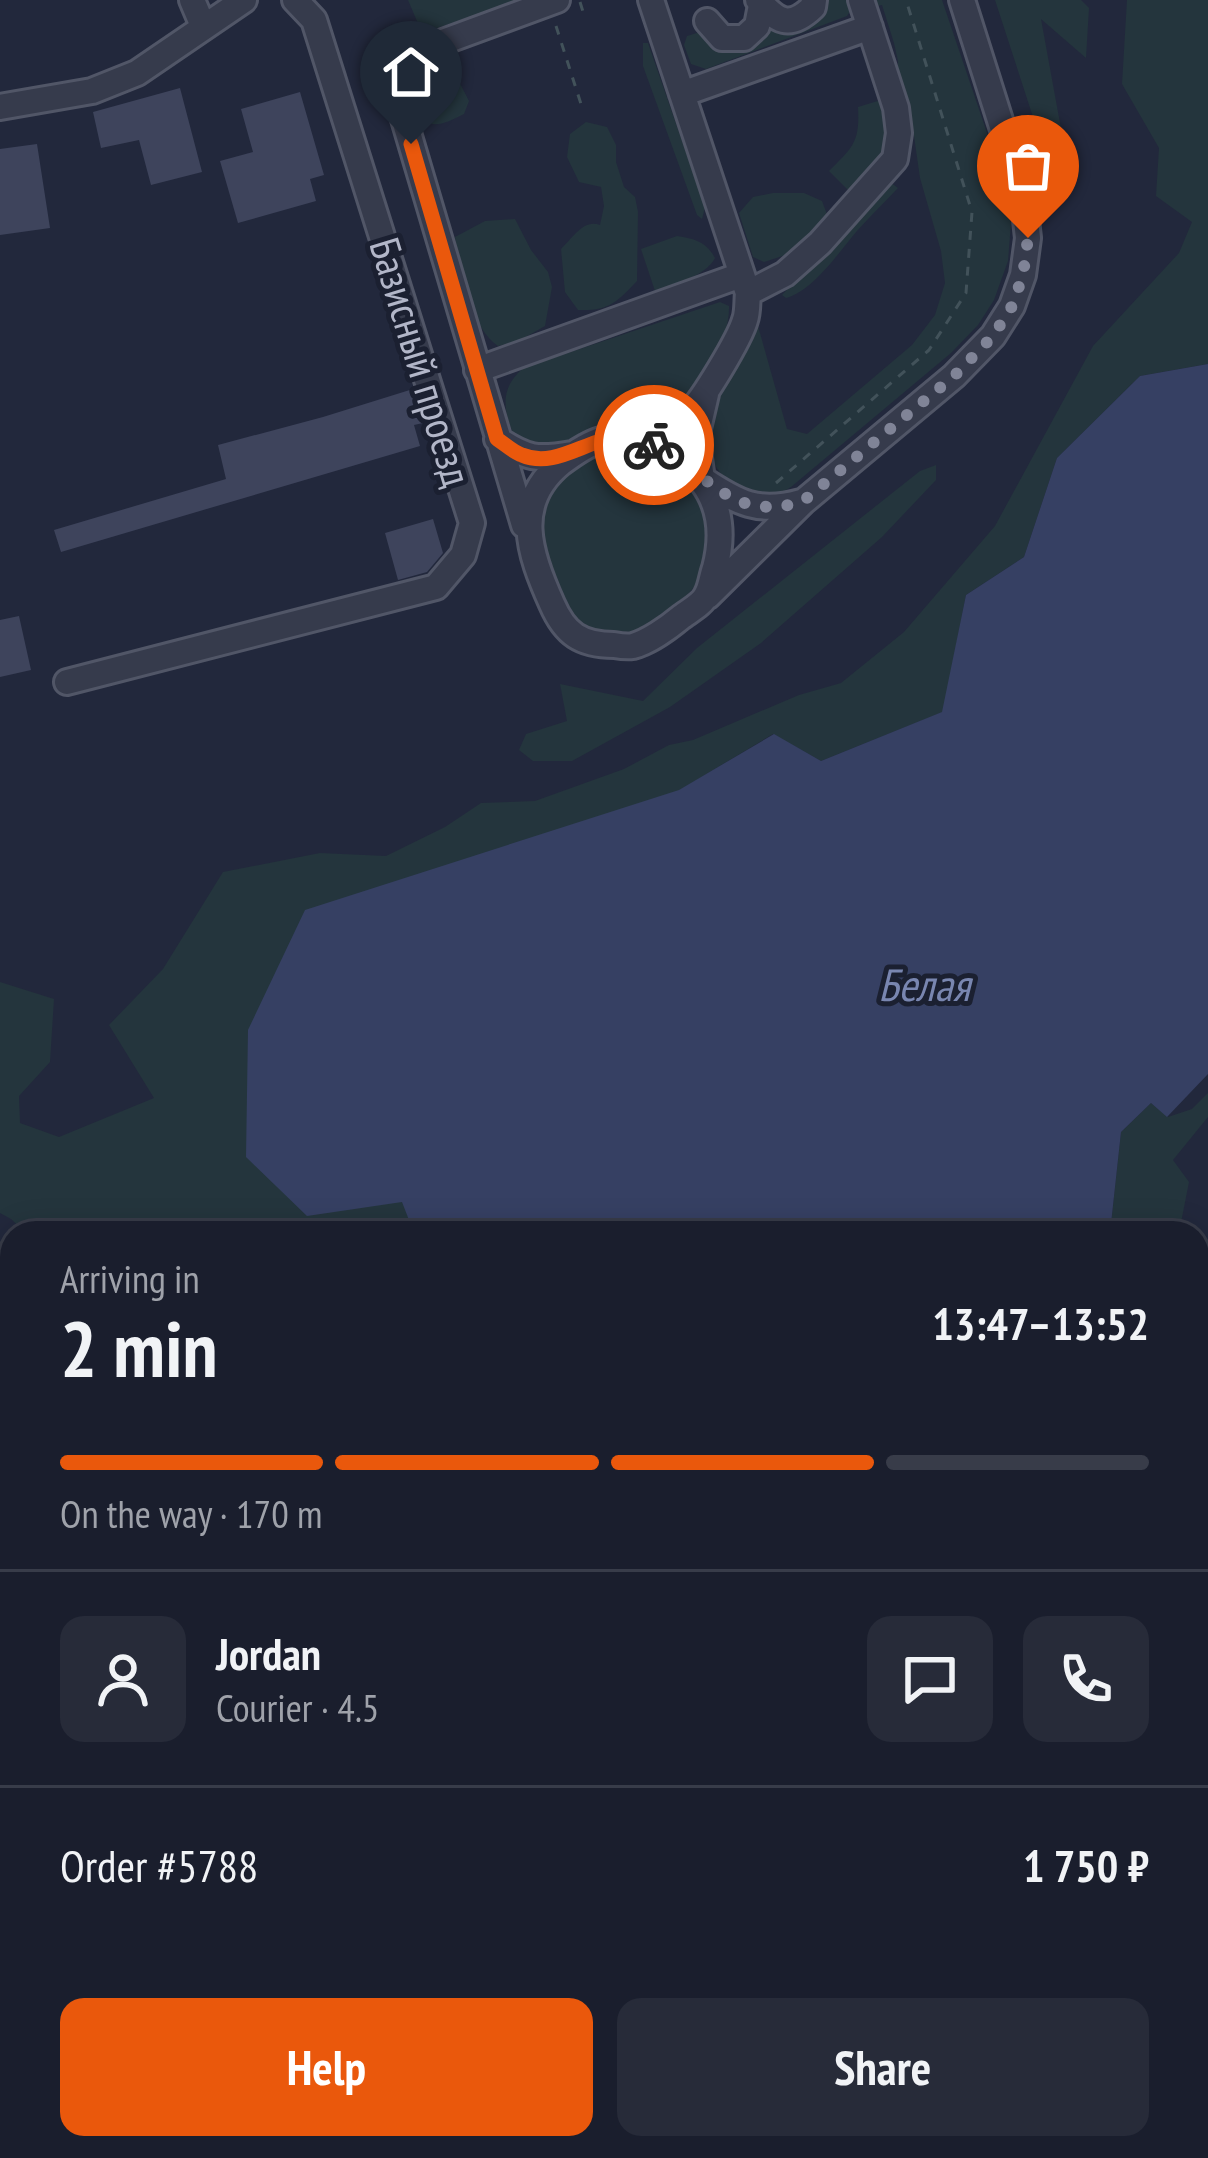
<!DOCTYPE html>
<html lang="en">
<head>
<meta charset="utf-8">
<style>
  body { margin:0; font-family:"PT Sans Narrow",sans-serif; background:#272b39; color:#f1f3f6; height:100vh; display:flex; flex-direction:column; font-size:45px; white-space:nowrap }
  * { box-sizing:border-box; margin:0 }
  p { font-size:39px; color:#9fa2aa }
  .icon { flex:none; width:66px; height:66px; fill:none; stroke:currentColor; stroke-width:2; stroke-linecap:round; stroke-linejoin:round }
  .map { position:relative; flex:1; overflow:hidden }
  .side { position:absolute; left:0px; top:1221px; width:1209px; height:939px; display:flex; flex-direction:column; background:#1a1e2d; border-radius:36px 36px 0 0; box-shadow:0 6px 30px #0003,0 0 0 3px #383c49 }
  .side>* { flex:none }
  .pin { position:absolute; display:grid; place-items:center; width:102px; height:102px; color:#fff; margin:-123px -51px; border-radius:50% 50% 50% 0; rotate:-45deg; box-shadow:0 0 12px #0007 }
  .pin .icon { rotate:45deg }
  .courier { position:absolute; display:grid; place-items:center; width:120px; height:120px; margin:-60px; border:9px solid #ea580c; border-radius:50%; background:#fff; color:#222; box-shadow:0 3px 15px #0007 }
  .head em { font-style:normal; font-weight:800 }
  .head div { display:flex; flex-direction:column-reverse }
  .head { display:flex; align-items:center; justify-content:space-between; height:204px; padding:0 60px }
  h1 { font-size:78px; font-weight:800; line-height:90px }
  .bar { display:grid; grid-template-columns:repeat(4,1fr); gap:18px 12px; align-content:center; height:144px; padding:0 60px }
  .bar i { height:15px; border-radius:9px; background:#383c49 }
  .bar .active { background:#ea580c }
  .bar p { grid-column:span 4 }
  .line { display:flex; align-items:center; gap:30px; padding:0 60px; border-top:3px solid #383c49 }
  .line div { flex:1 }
  .round { display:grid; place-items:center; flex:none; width:126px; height:126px; border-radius:24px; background:#272b39 }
  .primary-button { display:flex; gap:24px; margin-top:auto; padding:24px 60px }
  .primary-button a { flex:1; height:138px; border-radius:24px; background:#ea580c; color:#fff; font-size:48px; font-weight:800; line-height:138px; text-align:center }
  .primary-button a+a { background:#272b39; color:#f1f3f6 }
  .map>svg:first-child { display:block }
</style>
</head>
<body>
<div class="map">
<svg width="1208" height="2158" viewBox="0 0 1208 2158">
  <rect width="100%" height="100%" fill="#22283c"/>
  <path fill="#24353d" d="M 408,0 L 522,0 L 422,33 Z
    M 822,0 L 850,0 L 852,8 L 847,16 L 706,69 L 691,64 L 684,45 L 687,36 L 700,32 L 706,34 L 769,24 Z
    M 870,0 L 942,0 L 1006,189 L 1011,223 L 1008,261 L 994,300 L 978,325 L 951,353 L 791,487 C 774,498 756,498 738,488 C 675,450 730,371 754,327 L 758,326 L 787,429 L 807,434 L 912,345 L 935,315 L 945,283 L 941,251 L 920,178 L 914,136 L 897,83 L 898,61 L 894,43 L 882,5 L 872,7 Z
    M 995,0 L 1081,0 L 1089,8 L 1086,58 L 1041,19 L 1066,156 L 1059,197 Z
    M 1127,0 L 1208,0 L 1208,364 L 1140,376 L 1057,458 L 1024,557 L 966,595 L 943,712 L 821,761 L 773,734 L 680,790 L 403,1202 L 414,1233 L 26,1233 L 11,1219 L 0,1213 L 0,982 L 54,999 L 50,1062 L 19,1096 L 20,1123 L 59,1137 L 154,1098 L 109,1025 L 163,969 L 223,872 L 320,853 L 386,856 L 445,827 L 481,803 L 535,801 L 624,769 L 669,745 L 693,740 L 799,695 L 841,683 L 904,632 L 995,526 L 1093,346 L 1179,253 L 1192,222 L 1156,196 L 1159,148 L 1122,84 Z
    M 643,43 L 648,43 L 705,207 L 702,219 L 697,215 L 643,66 Z
    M 432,54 L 449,62 L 469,101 L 464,114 C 440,126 434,129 410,114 C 404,85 408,72 432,54 Z
    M 881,100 C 901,140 875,164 851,193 L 829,171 C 853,147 860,142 858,107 Z
    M 586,122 L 607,127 L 616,145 L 616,162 L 624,187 L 635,197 L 638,212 L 637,281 C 616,303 609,311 578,310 L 565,292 L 561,249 C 573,238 583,219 600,225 L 604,206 L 601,187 L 579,182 L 567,157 L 570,134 Z
    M 890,182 L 898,188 C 885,202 870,216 857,231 C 839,252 813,291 786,298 L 782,295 Z
    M 773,193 L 804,193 L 822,201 L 828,217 L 795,252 L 764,262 L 753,257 L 739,213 L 753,197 Z
    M 515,219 L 531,250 L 548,272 L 552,287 L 545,326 L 517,342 L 498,346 C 469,326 461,270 455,237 L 485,221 Z
    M 677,236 C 694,239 706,241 715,258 C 705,277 675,283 655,291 L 641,249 Z
    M 720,302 L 729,306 C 730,344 698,384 678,414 C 666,417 653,422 640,422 C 628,422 614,420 602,424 C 570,434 525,479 508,419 C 502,396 507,383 523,368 Z
    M 609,452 L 637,453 L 664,463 L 686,481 L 701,504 L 708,532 L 706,560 L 695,586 L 677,607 L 632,632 L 596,631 L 570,617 L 541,563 L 539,503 L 556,479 L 580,461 Z
    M 936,465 L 936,480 L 882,537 L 761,643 L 670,707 L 572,761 L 533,761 L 519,750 L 526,734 L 567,721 L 560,684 L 643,701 L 697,648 L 920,471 Z
    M 1208,1093 L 1208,1117 L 1173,1160 L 1189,1182 L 1179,1233 L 1110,1233 L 1121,1132 L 1151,1103 L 1168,1117 L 1192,1109 Z
    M 1197,1319 L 1204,1320 L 1208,1331 L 1208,1462 L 1197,1470 Z
    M 0,1623 L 12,1630 L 12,1839 L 0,1830 Z"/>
  <path fill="#364063" d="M 1208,364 L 1208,1074 L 1167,1117 L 1151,1103 L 1121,1132 L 1110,1233 L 414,1233 L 402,1202 L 307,1216 L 246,1157 L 248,1030 L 305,910 L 679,790 L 774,734 L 821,761 L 942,712 L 966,595 L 1024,557 L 1057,458 L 1140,376 Z
    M 1208,1470 L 1208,1867 L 1197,1881 L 1197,1480 Z
    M 0,1830 L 12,1839 L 12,2090 L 0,2090 Z
    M 88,2148 L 884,2148 L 872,2158 L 272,2158 L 244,2153 L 239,2158 L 111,2158 Z"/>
  <path fill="#3e445c" d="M 180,88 L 202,172 L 151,185 L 139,140 L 101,148 L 93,112 Z
    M 300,92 L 324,175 L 310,179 L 316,201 L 238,223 L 220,161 L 253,152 L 241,109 Z
    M 37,144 L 50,228 L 0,235 L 0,149 Z
    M 413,389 L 423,423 L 414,425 L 420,446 L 61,552 L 54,530 L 226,479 L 218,445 L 323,417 Z
    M 433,519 L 443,553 L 427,572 L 398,580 L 385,533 Z
    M 19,616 L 31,670 L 0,677 L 0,620 Z"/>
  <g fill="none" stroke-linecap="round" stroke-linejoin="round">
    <defs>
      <path id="minor" d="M 192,0 L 203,26
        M 758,0 C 777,21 789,30 813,7 L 814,0
        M 707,21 L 722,38 L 744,38 L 757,26 L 762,0
        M 682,94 L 870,27
        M 0,107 L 92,91 L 137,73 L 244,0
        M 748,293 L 785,274 L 820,243 L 895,159 L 899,133 L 896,108 L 861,0
        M 477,370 L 741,275
        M 706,394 L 696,437 L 702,479 C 738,503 758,514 801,502
        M 624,438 C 691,452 734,496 715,568 C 712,576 711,587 707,594 C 703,604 689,611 680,618 C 668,628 648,642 633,646 C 627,647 620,646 614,645 C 581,645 565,634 552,604 C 529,553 512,503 561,463 C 573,454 587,444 601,440 C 630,433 663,434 688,414 C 702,402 740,338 745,320 C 748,312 747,301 748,293 L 651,0
        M 497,439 C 527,459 537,460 572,454
        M 524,525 L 398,99 L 406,64 L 432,46 L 557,0
        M 708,596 L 803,502 L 954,376 L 993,336 L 1012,306 L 1023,275 L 1028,238 L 1023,193 L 962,0
        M 67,682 L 436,587 L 463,555 L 472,523 L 314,20 L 295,0
        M 0,1630 L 12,1635"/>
    </defs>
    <use href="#minor" stroke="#515667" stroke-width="30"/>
    <path stroke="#42525a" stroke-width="3" stroke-dasharray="9 9" stroke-linecap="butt" d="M 580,2 L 585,18
      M 556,26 L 581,104
      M 776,483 L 929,350 L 966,293 L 972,212 L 906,0"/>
    <use href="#minor" stroke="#363b4c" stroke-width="24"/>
  </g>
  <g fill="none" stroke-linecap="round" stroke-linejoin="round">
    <path stroke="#808497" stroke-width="12" stroke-dasharray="0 21.6" d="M 654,445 C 713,474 727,522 802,502 L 954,376 L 993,336 L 1012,306 L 1023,275 L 1028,238"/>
    <path stroke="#ea580c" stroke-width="15" d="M 411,144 L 497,439 C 505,444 513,452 522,455 C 548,466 573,450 597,442 C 616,435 635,439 654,445"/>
  </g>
  <g text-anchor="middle" stroke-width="10" stroke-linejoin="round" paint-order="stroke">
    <g font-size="42" fill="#b2b6c8" stroke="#1b2031">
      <text transform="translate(421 362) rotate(73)" y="15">Базисный проезд</text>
    </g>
    <g font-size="45" font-style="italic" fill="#7986b0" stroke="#1b2031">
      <text x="924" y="1001">Белая</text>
    </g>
  </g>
</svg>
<div class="pin" style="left:1028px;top:238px;background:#ea580c"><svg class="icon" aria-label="bag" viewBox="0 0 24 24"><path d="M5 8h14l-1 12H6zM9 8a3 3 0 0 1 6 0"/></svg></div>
<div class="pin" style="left:411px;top:144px;background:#1f2937"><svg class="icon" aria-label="home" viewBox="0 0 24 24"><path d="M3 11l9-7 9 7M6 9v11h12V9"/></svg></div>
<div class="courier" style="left:654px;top:445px"><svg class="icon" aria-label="bike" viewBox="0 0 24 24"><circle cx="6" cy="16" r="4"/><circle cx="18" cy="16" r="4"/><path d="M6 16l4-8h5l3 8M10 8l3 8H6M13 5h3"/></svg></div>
<section class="side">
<div class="head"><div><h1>2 min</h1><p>Arriving in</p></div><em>13:47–13:52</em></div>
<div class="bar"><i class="active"></i><i class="active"></i><i class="active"></i><i></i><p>On the way · 170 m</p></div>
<div class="line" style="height:216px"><a class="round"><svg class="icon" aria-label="person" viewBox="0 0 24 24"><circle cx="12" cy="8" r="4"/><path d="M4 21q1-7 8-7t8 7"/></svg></a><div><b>Jordan</b><p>Courier · 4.5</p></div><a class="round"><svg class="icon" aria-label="chat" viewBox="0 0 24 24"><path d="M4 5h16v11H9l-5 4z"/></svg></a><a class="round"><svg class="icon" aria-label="phone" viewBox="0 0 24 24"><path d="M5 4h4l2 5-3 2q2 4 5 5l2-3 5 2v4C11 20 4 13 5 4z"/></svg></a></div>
<div class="line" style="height:156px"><div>Order #5788</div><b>1 750 ₽</b></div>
<div class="primary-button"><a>Help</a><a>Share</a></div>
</section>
</div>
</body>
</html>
